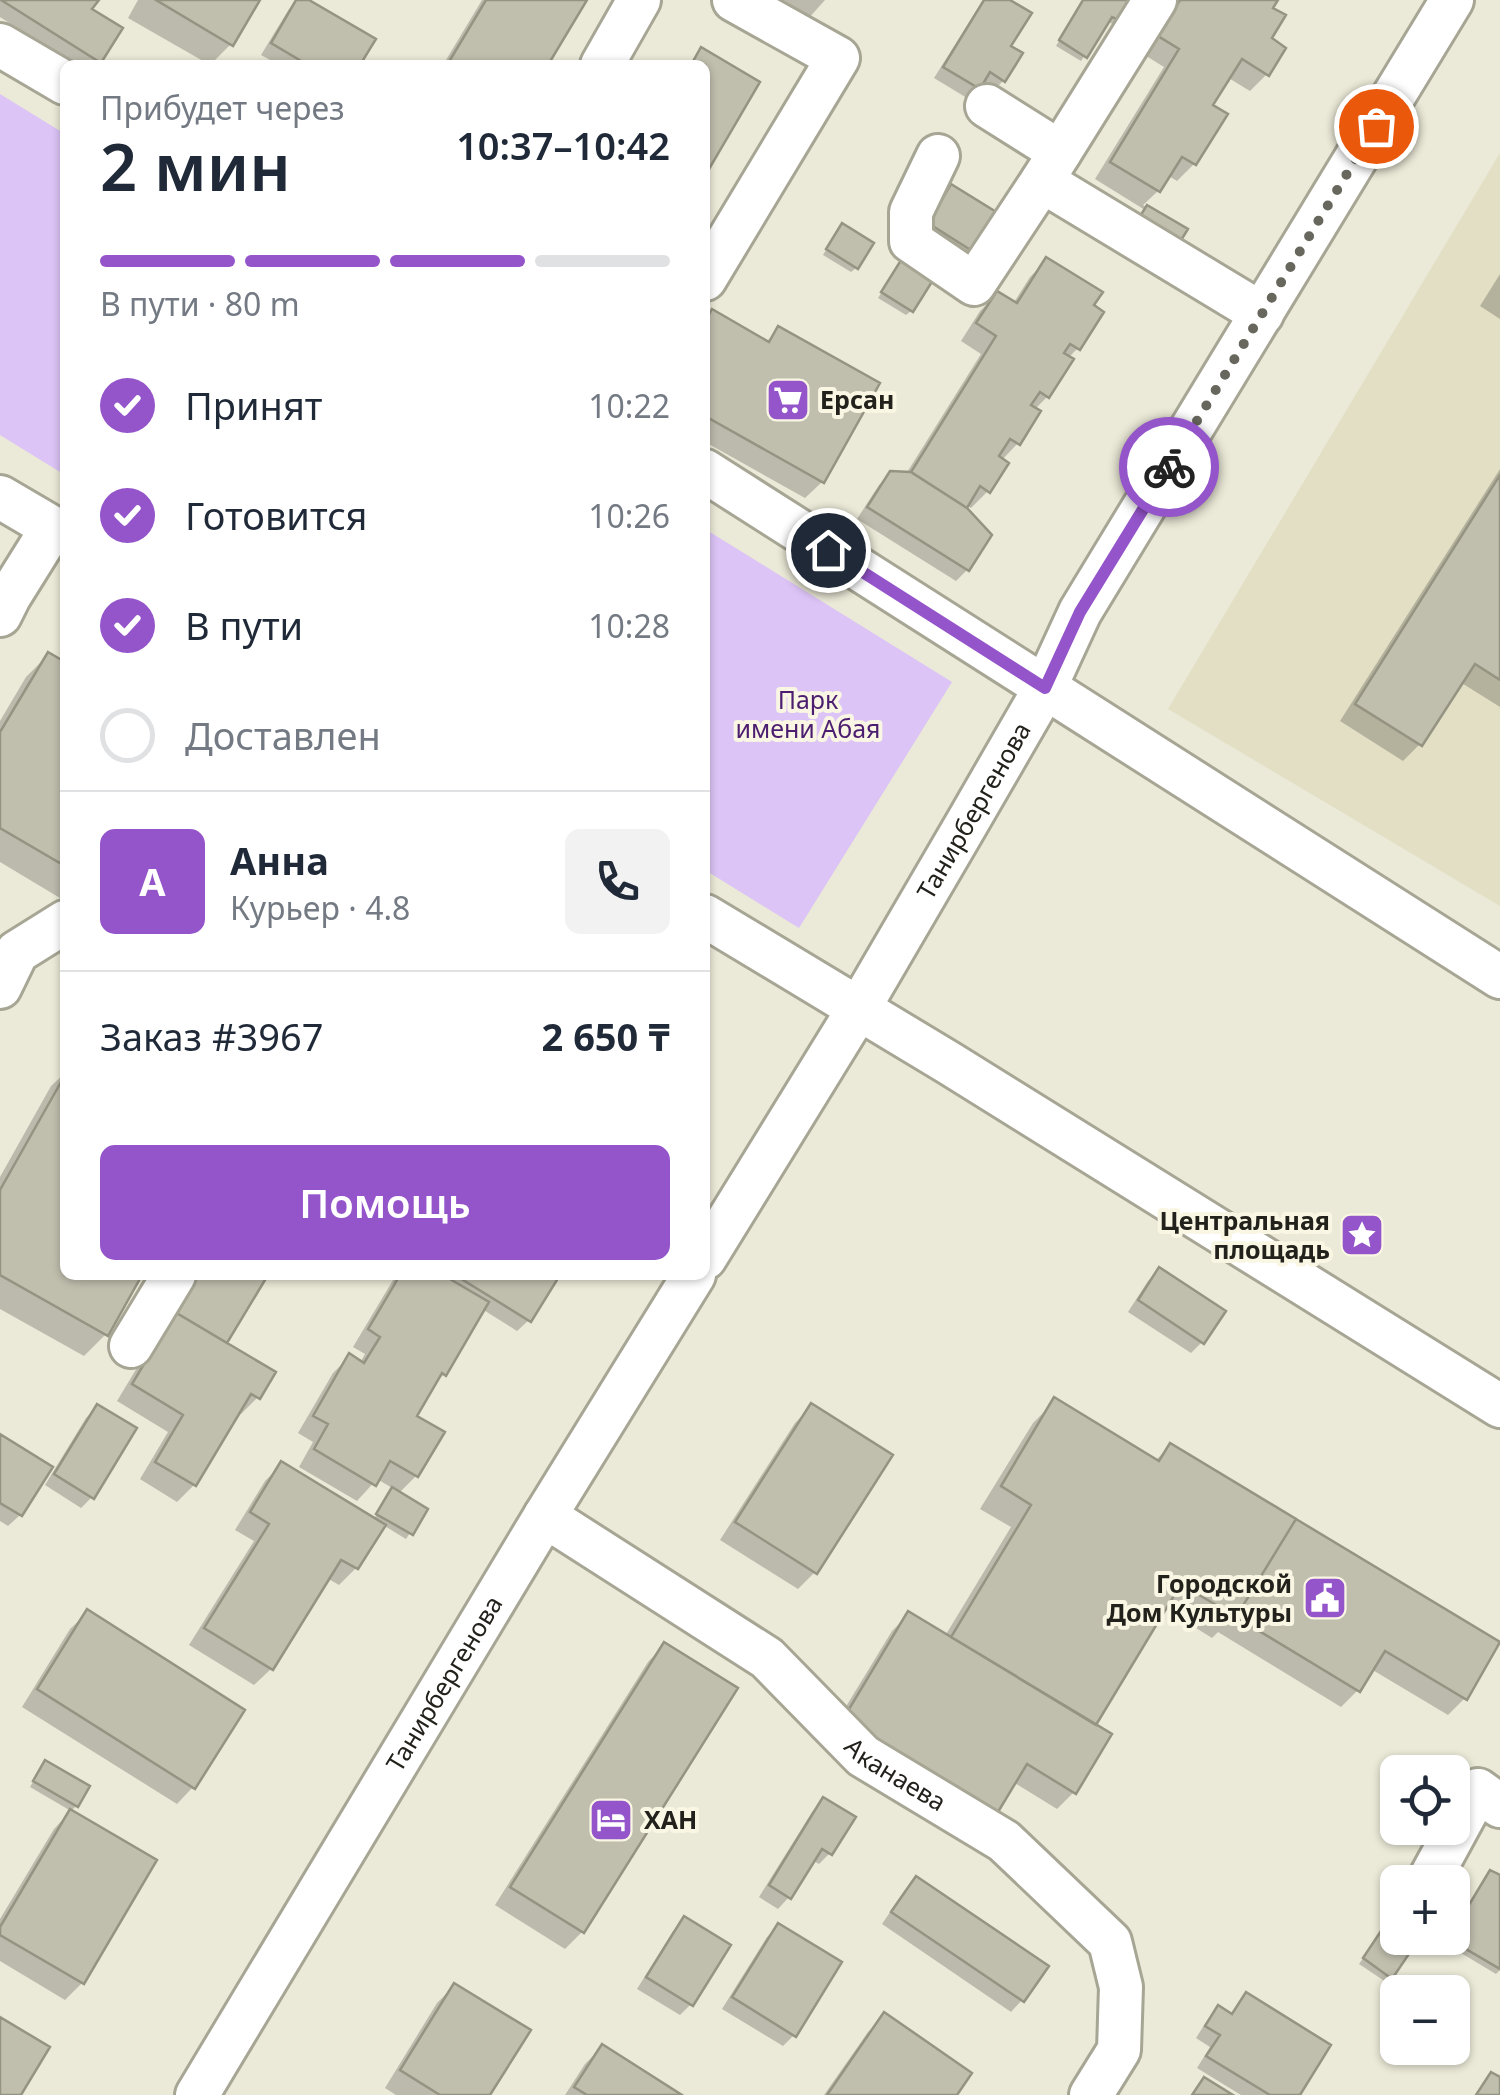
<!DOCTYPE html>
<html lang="ru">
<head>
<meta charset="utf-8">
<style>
  body { margin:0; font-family:"Noto Sans",sans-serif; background:#f2f2f3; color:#1f2937; height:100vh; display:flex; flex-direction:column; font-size:38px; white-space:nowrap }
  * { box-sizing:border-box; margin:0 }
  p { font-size:32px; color:#747a83 }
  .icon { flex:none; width:55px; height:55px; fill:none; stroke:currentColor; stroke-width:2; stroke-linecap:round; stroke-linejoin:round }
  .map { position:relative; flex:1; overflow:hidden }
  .side { position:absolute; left:60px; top:60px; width:650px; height:1220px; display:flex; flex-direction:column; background:#fff; border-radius:15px; box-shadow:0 2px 8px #0004 }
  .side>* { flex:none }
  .fabs { position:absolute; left:1380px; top:1755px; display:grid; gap:20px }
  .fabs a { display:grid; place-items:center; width:90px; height:90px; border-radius:15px; background:#fff; box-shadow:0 2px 8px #0004; font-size:50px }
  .pin { position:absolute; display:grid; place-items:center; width:85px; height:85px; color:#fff; margin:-42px; border:5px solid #fff; border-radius:50%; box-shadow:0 2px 10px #0007 }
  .courier { position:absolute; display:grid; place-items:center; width:100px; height:100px; margin:-50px; border:8px solid #9454ca; border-radius:50%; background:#fff; color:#222; box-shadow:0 2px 12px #0007 }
  .overview em { font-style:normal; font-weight:600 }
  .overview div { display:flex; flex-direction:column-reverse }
  .overview { display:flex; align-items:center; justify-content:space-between; height:170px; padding:0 40px }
  h1 { font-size:65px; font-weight:600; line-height:75px }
  .bar { display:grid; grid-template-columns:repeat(4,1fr); gap:15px 10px; align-content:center; height:120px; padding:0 40px }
  .bar i { height:12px; border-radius:8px; background:#e0e1e3 }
  .bar .active { background:#9454ca }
  .bar p { grid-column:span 4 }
  .line { display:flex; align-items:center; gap:25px; padding:0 40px; border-top:2px solid #e0e1e3 }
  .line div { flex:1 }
  .round { display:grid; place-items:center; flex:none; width:105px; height:105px; border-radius:15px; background:#f2f2f3 }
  ol { padding:0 40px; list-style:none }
  li { display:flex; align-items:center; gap:30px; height:110px }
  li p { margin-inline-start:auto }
  li .icon { padding:10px; border-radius:50%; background:#9454ca; color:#fff; stroke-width:4 }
  li:last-child { color:#747a83 }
  li i { width:55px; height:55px; border:5px solid #e0e1e3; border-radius:50% }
  .primary-button { display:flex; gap:20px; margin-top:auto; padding:20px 40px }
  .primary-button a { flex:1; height:115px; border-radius:15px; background:#9454ca; color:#fff; font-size:40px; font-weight:600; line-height:115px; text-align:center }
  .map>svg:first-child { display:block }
</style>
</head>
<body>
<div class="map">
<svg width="1500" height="2095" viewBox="0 0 1500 2095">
  <rect width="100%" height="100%" fill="#ebe9d7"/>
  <path fill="#e2dfc5" d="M 1500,153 L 1500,906 L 1168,709 Z"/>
  <path fill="#dcc4f6" d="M 0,94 L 65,134 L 65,475 L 0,435 Z
    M 705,529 L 952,682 L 799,928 L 705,870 Z"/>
  <path fill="#0003" d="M 0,0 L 96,0 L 89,10 L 99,61 L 95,65 L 76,65 L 0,17 Z
    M 138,0 L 257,0 L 231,44 L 210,65 L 128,18 Z
    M 298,0 L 304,0 L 357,65 L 279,65 L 261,55 L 289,9 Z
    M 482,0 L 584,0 L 545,65 L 443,65 Z
    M 774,0 L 825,0 L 807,20 Z
    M 983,0 L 1005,0 L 1008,47 L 1004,80 L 992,92 L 980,84 L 967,98 L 934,78 Z
    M 1083,0 L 1119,20 L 1114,25 L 1107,21 L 1081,61 L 1056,46 Z
    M 1176,0 L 1275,0 L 1270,8 L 1267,74 L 1250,91 L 1227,77 L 1210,106 L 1224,115 L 1194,164 L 1177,181 L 1167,175 L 1158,191 L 1143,205 L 1185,230 L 1145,210 L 1095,179 L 1164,67 L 1143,54 Z
    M 952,188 L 997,216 L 964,263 L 918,235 L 941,199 Z
    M 837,231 L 856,268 L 851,272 L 823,255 Z
    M 1047,260 L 1090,306 L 1078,348 L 1068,358 L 1047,397 L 1034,410 L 1018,443 L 1001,461 L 988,491 L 971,508 L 960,501 L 989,535 L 967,570 L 956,581 L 857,519 L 879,485 L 891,473 L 906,474 L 981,354 L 961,341 L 980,311 L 997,294 L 1013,304 L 1030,277 Z
    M 899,265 L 911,311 L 906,315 L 878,298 Z
    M 1500,274 L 1500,319 L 1480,306 Z
    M 713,312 L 765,343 L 779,329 L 822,482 L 805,498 L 705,442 L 705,320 Z
    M 1500,469 L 1500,707 L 1460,682 L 1420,744 L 1403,761 L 1340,721 Z
    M 48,655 L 65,665 L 65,901 L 0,862 L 0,721 L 26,677 Z
    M 65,1073 L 65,1275 L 139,1275 L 106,1334 L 84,1356 L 0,1309 L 0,1177 L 51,1086 Z
    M 1159,1270 L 1202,1342 L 1191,1353 L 1128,1312 L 1148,1281 Z
    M 193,1275 L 265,1275 L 224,1344 L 258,1397 L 241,1414 L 237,1412 L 194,1485 L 177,1502 L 140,1479 L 168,1432 L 117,1401 Z
    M 396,1275 L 557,1275 L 529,1320 L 517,1331 L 482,1309 L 444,1374 L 432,1386 L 414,1417 L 416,1476 L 398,1494 L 425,1510 L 406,1539 L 383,1525 L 356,1568 L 339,1585 L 327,1578 L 271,1669 L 254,1685 L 189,1645 L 254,1541 L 235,1530 L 265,1481 L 282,1464 L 373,1520 L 394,1489 L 377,1479 L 357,1501 L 299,1467 L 313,1442 L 298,1433 L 333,1373 L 350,1356 L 360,1363 L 365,1354 L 353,1347 Z
    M 1055,1401 L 1155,1461 L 1170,1446 L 1465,1698 L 1448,1715 L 1371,1669 L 1358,1690 L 1341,1707 L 1218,1632 L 1212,1638 L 1164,1608 L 1093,1726 L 1074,1792 L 1057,1809 L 1013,1782 L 996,1810 L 980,1827 L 828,1736 L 892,1631 L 909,1614 L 945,1636 L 1011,1527 L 980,1509 L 1033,1423 Z
    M 812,1406 L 815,1572 L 798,1589 L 720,1540 L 795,1423 Z
    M 97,1407 L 92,1497 L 81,1508 L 45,1485 L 86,1418 Z
    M 0,1437 L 49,1467 L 20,1515 L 8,1526 L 0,1521 Z
    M 87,1613 L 193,1787 L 177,1804 L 22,1707 L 70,1629 Z
    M 664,1645 L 734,1689 L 582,1932 L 565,1949 L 495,1905 L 648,1662 Z
    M 41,1768 L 76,1806 L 71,1811 L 30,1787 Z
    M 823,1800 L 830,1853 L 819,1864 L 812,1860 L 789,1897 L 778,1909 L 759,1897 L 812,1812 Z
    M 70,1812 L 154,1861 L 82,1983 L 65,2000 L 0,1961 L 0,1919 L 54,1829 Z
    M 1490,1873 L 1500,1878 L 1500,1970 L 1496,1974 L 1446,1944 L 1452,1938 L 1452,1933 Z
    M 916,1879 L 1022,2000 L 1011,2012 L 882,1924 L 905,1890 Z
    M 684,1920 L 691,2004 L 680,2015 L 637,1989 L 673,1931 Z
    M 778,1926 L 794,2035 L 783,2046 L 722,2009 L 767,1937 Z
    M 1383,1930 L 1398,1938 L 1406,1938 L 1414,1943 L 1386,1982 L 1359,1964 Z
    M 454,1986 L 487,2095 L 396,2095 L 385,2088 L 437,2003 Z
    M 1246,1995 L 1297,2095 L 1241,2095 L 1197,2068 L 1210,2047 L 1196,2038 L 1208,2019 L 1219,2008 L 1230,2015 Z
    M 885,2016 L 954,2095 L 824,2095 L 868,2032 Z
    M 602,2047 L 677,2095 L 565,2095 L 585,2064 Z"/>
  <path fill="#c0bead" stroke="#959382" stroke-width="2.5" d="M 1,0 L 99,0 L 92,9 L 123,28 L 101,63 Z
    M 156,0 L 260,0 L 233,46 Z
    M 296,0 L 309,0 L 376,39 L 360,65 L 308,65 L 271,43 Z
    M 486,0 L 587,0 L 548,65 L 447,65 Z
    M 984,0 L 1010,0 L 1032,13 L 1011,46 L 1023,53 L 1005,82 L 990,72 L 980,89 L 943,67 Z
    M 1083,0 L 1134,0 L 1121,21 L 1112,17 L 1087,58 L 1059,40 Z
    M 1180,0 L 1278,0 L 1273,8 L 1286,15 L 1272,38 L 1286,48 L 1269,76 L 1242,59 L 1213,105 L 1228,114 L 1196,165 L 1182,157 L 1160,192 L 1110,162 L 1179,49 L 1158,36 Z
    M 701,47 L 760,82 L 705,176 L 705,65 L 691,65 Z
    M 951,184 L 1001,215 L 977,254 L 928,223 Z
    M 1147,205 L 1188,229 L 1175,250 L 1134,226 Z
    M 842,223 L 874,243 L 858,269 L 826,249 Z
    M 903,257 L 935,277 L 913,312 L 881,292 Z
    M 1046,257 L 1103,292 L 1094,305 L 1104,312 L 1080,350 L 1070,344 L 1064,353 L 1074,359 L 1049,398 L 1040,392 L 1031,405 L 1041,411 L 1020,445 L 1010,439 L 999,456 L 1009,463 L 990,493 L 980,486 L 967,508 L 911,472 L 996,336 L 976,323 L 997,291 L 1017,303 Z
    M 712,309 L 769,342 L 778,326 L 880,383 L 824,483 L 705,416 L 705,322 Z
    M 890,471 L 911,472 L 967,508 L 992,535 L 969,571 L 867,507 Z
    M 1500,475 L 1500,680 L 1475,664 L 1422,746 L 1355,704 Z
    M 48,652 L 65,662 L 65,866 L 0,828 L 0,732 Z
    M 65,1075 L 65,1275 L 142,1275 L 108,1336 L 0,1275 L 0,1190 Z
    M 1159,1267 L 1226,1311 L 1204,1344 L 1138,1300 Z
    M 197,1275 L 268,1275 L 227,1343 L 175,1312 Z
    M 400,1275 L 443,1275 L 489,1302 L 446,1376 L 442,1373 L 417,1416 L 445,1432 L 418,1477 L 390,1461 L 376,1486 L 314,1449 L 328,1424 L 313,1416 L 349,1353 L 364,1363 L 380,1337 L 368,1329 Z
    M 455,1275 L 560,1275 L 531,1322 Z
    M 175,1312 L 276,1372 L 260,1399 L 251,1394 L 196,1486 L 155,1462 L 183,1415 L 132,1384 Z
    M 1054,1397 L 1159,1461 L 1170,1443 L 1296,1519 L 1236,1617 L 1181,1584 L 1096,1725 L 951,1637 L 1031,1505 L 1001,1486 Z
    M 811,1403 L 893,1455 L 817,1574 L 735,1522 Z
    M 97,1404 L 137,1428 L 94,1499 L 54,1474 Z
    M 0,1434 L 53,1467 L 22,1516 L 0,1503 Z
    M 281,1461 L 386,1525 L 358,1569 L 341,1560 L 273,1670 L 204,1628 L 269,1524 L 250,1512 Z
    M 392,1487 L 428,1509 L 413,1535 L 376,1514 Z
    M 1296,1519 L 1500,1642 L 1467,1700 L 1385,1651 L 1360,1692 L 1236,1617 Z
    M 87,1609 L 245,1710 L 195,1789 L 37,1689 Z
    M 908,1611 L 1112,1734 L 1076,1794 L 1027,1764 L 998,1812 L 843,1719 Z
    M 664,1642 L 738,1688 L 584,1933 L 510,1887 Z
    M 45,1760 L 90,1786 L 78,1807 L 33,1781 Z
    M 823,1797 L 856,1817 L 832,1855 L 822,1849 L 791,1899 L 769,1885 Z
    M 70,1809 L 157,1860 L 84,1984 L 0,1935 L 0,1927 Z
    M 1490,1870 L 1500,1875 L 1500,1969 L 1449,1939 L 1452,1938 L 1452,1933 Z
    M 916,1876 L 1049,1966 L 1024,2002 L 891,1912 Z
    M 684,1916 L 731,1945 L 693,2006 L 646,1977 Z
    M 1387,1922 L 1398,1929 L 1398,1938 L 1410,1938 L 1417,1942 L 1392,1979 L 1363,1958 Z
    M 778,1923 L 842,1962 L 796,2037 L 732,1997 Z
    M 454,1983 L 531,2030 L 490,2095 L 440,2095 L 400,2070 Z
    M 1246,1992 L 1331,2045 L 1300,2095 L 1270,2095 L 1206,2056 L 1220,2035 L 1205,2026 L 1218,2005 L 1232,2014 Z
    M 884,2012 L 972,2073 L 957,2095 L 827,2095 Z
    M 0,2017 L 50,2047 L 21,2095 L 0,2095 Z
    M 602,2044 L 682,2095 L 587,2095 L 574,2087 Z
    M 1491,2072 L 1500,2077 L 1500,2095 L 1476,2095 Z
    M 1204,2077 L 1233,2095 L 1192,2095 Z"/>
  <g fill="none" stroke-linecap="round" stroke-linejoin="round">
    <defs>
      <g id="minor">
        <path d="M 0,45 L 65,83"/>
        <path d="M 602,65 L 639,0"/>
        <path d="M 987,106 L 1060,152"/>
        <path d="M 938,156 L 911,212 L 911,241 L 974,284 L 1042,181 L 1155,0"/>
        <path d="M 1042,181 L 1262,314"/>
        <path d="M 705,279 L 838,58 L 734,0"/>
        <path d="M 705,471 L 1500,977"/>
        <path d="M 0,497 L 65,535"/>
        <path d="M 0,615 L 9,597 L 52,528"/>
        <path d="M 705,916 L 949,1063 L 1500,1406"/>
        <path d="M 0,987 L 17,952 L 65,922"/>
        <path id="s1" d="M 705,1258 L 859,1008 L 967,823 L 1045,688 L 1080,612 L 1452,0"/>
        <path d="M 131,1346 L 174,1275"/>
        <path id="s2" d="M 545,1516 L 767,1658 L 863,1756 L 1004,1841 L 1110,1942 L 1121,1987 L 1119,2050 L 1091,2095"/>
        <path d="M 1428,1882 L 1478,1790 L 1500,1806"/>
        <path id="s3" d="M 197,2095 L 545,1516 L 694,1275"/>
      </g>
    </defs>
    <use href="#minor" stroke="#a7a594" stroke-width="48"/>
    <use href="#minor" stroke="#fff" stroke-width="42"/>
  </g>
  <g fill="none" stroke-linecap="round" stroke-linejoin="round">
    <path stroke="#68675d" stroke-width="10" stroke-dasharray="0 18" d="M 1169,467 L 1376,126"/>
    <path stroke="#9454ca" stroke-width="12" d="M 828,550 L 1045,688 L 1080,612 L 1169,467"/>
  </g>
  <defs>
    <symbol id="supermarket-square" viewBox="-11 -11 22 22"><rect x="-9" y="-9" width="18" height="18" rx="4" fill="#9454ca" stroke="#f9f6e4"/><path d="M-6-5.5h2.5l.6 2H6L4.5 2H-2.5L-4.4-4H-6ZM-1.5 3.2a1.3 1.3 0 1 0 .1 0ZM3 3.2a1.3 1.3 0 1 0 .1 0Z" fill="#fff"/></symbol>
    <symbol id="sight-square" viewBox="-11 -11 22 22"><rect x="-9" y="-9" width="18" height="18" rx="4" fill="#9454ca" stroke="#f9f6e4"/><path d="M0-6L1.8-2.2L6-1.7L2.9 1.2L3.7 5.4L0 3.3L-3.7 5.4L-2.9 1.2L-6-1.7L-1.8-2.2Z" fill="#fff"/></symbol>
    <symbol id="civic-square" viewBox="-11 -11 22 22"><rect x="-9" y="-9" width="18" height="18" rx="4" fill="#9454ca" stroke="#f9f6e4"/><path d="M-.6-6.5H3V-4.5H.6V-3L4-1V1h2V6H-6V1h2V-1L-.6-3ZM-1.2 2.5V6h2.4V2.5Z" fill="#fff"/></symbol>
    <symbol id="hotel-square" viewBox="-11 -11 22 22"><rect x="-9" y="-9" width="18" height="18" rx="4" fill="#9454ca" stroke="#f9f6e4"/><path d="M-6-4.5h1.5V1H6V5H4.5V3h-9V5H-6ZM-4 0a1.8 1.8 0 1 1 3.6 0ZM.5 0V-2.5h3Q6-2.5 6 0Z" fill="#fff"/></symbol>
  </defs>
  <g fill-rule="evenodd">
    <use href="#supermarket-square" x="763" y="375" width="50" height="50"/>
    <use href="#sight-square" x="1337" y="1210" width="50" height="50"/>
    <use href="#civic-square" x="1300" y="1573" width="50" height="50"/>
    <use href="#hotel-square" x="586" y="1795" width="50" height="50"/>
  </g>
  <g text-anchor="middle" stroke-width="8" stroke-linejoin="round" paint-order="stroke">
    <g font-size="25" font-weight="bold" fill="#22211b" stroke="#f9f6e4" text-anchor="start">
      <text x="820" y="409">Ерсан</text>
      <text x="1330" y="1230" text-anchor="end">Центральная<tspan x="1330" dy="29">площадь</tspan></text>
      <text x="1292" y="1593" text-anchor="end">Городской<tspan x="1292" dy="29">Дом Культуры</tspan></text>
      <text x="644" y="1829">ХАН</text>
    </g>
    <g font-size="25" fill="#4c1e6f" stroke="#f9f6e4">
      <text x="808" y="709">Парк<tspan x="808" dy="29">имени Абая</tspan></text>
    </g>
    <g font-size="25" fill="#22211b" stroke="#f9f6e4">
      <text dy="9" stroke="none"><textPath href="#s1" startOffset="522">Танирбергенова</textPath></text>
      <text dy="9" stroke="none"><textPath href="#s3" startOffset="480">Танирбергенова</textPath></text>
      <text dy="9" stroke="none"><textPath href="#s2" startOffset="438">Аканаева</textPath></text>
    </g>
  </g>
</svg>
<div class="fabs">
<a><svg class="icon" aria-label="locate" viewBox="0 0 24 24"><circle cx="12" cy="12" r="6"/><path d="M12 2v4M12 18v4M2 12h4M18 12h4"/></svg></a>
<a>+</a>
<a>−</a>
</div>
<div class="pin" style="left:1376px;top:126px;background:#ea580c"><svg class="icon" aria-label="bag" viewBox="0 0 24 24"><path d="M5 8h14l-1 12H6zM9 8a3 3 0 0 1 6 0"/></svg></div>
<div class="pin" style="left:828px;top:550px;background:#1f2937"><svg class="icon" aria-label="home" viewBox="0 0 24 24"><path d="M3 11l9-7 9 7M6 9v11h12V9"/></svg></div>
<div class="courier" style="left:1169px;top:467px"><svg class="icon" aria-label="bike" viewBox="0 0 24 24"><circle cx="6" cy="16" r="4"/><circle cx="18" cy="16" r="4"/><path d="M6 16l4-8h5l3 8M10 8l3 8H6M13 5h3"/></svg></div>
<section class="side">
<div class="overview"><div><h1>2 мин</h1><p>Прибудет через</p></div><em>10:37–10:42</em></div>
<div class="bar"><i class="active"></i><i class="active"></i><i class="active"></i><i></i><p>В пути · 80 m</p></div>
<ol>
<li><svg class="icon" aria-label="check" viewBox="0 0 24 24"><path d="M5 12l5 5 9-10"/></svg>Принят<p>10:22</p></li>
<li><svg class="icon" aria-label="check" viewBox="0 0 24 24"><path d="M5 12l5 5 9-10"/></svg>Готовится<p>10:26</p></li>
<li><svg class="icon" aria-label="check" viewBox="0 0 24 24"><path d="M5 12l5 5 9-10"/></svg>В пути<p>10:28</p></li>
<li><i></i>Доставлен</li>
</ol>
<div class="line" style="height:180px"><b class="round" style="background:#9454ca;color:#fff">А</b><div><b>Анна</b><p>Курьер · 4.8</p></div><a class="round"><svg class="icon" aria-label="phone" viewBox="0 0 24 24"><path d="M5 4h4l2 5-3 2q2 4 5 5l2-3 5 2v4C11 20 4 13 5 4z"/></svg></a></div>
<div class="line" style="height:130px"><div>Заказ #3967</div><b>2 650 ₸</b></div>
<div class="primary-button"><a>Помощь</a></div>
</section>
</div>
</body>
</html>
